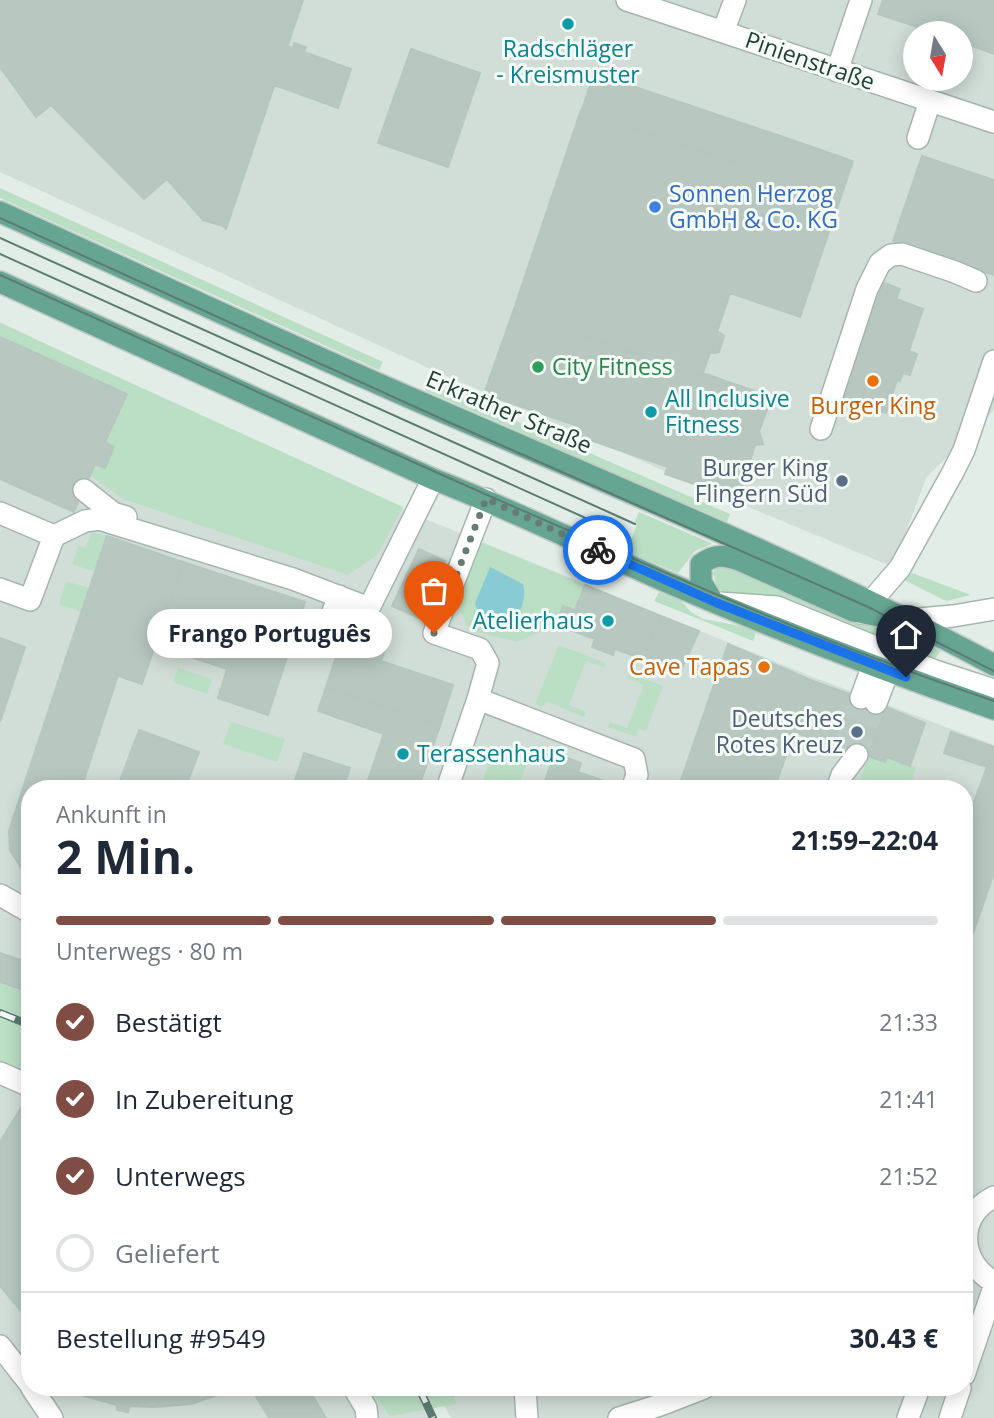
<!DOCTYPE html>
<html lang="de">
<head>
<meta charset="utf-8">
<style>
  body { margin:0; font-family:"Open Sans",sans-serif; background:#f2f2f3; color:#1f2937; height:100vh; display:flex; flex-direction:column; font-size:26px; white-space:nowrap }
  * { box-sizing:border-box; margin:0 }
  p { font-size:23px; color:#747a83 }
  .icon { flex:none; width:38px; height:38px; fill:none; stroke:currentColor; stroke-width:2; stroke-linecap:round; stroke-linejoin:round }
  .map { position:relative; flex:1; overflow:hidden }
  .details { position:absolute; left:21px; top:780px; width:952px; height:616px; display:flex; flex-direction:column; background:#fff; border-radius:28px; box-shadow:0 4px 18px #0003 }
  .details>* { flex:none }
  .needle { width:46px; rotate:169deg }
  .buttons { position:absolute; left:903px; top:21px; display:grid; gap:14px }
  .buttons a { display:grid; place-items:center; width:70px; height:70px; border-radius:50%; background:#fff; box-shadow:0 4px 18px #0003; font-size:35px }
  .pin { position:absolute; display:grid; place-items:center; width:60px; height:60px; color:#fff; margin:-72px -30px; border-radius:50% 50% 50% 0; rotate:-45deg; box-shadow:0 0 7px #0007 }
  .pin .icon { rotate:45deg }
  .courier { position:absolute; display:grid; place-items:center; width:70px; height:70px; margin:-35px; border:5px solid #1a73e8; border-radius:50%; background:#fff; color:#222; box-shadow:0 2px 9px #0007 }
  .bubble { position:absolute; height:49px; border-radius:24px; background:#fff; box-shadow:0 4px 18px #0003; font-size:23px; font-weight:700; line-height:49px; text-align:center }
  .overview em { font-style:normal; font-weight:700 }
  .overview div { display:flex; flex-direction:column-reverse }
  .overview { display:flex; align-items:center; justify-content:space-between; height:119px; padding:0 35px }
  h1 { font-size:46px; font-weight:700; line-height:52px }
  .bar { display:grid; grid-template-columns:repeat(4,1fr); gap:10px 7px; align-content:center; height:84px; padding:0 35px }
  .bar i { height:9px; border-radius:5px; background:#e0e1e3 }
  .bar .selected { background:#804d45 }
  .bar p { grid-column:span 4 }
  .line { display:flex; align-items:center; gap:18px; padding:0 35px; border-top:2px solid #e0e1e3 }
  .line div { flex:1 }
  ol { padding:0 35px; list-style:none }
  li { display:flex; align-items:center; gap:21px; height:77px }
  li p { margin-inline-start:auto }
  li .icon { padding:7px; border-radius:50%; background:#804d45; color:#fff; stroke-width:4 }
  li:last-child { color:#747a83 }
  li i { width:38px; height:38px; border:4px solid #e0e1e3; border-radius:50% }
  .map>svg:first-child { display:block }
</style>
</head>
<body>
<div class="map">
<svg width="994" height="1418" viewBox="0 0 994 1418">
  <rect width="100%" height="100%" fill="#e3ede8"/>
  <path fill="#d1ddd7" fill-rule="evenodd" d="M 0,0 L 994,0 L 994,410 L 926,478 L 893,567 L 729,499 L 433,370 L 0,172 ZM 915,33 L 961,33 L 961,79 L 915,79 Z
    M 0,322 L 133,386 L 428,520 L 813,677 L 994,745 L 994,1418 L 451,1418 L 434,1388 L 964,1388 L 964,789 L 30,789 L 30,992 L 0,982 Z
    M 0,1011 L 30,1021 L 30,1388 L 418,1388 L 435,1418 L 0,1418 Z"/>
  <path fill="#bbdfc4" d="M 0,188 L 383,362 L 379,370 L 0,198 Z
    M 0,323 L 403,507 L 377,555 L 348,575 L 123,499 L 90,475 L 95,464 L 105,468 L 114,447 L 105,442 L 127,394 L 0,337 Z
    M 429,383 L 730,514 L 727,522 L 426,391 Z
    M 639,512 L 711,543 L 712,544 L 695,551 L 678,573 L 622,550 L 626,540 L 632,538 L 636,527 L 635,521 Z
    M 92,532 L 107,536 L 95,572 L 72,564 L 78,546 L 85,548 Z
    M 480,542 L 585,585 L 575,610 L 563,606 L 556,625 L 517,642 L 472,631 L 465,622 L 460,611 L 461,595 Z
    M 724,564 L 883,626 L 899,630 L 941,651 L 933,661 L 780,602 L 722,591 L 717,587 L 713,573 L 717,567 Z
    M 912,573 L 971,595 L 946,601 L 904,580 Z
    M 66,581 L 89,588 L 81,612 L 59,604 Z
    M 659,592 L 681,601 L 691,612 L 703,619 L 740,626 L 756,632 L 753,641 L 654,601 Z
    M 559,645 L 606,663 L 604,668 L 586,661 L 569,705 L 586,712 L 584,717 L 546,701 L 543,707 L 535,704 Z
    M 178,668 L 212,679 L 207,694 L 173,682 Z
    M 629,673 L 663,686 L 646,731 L 639,729 L 636,737 L 608,727 L 610,722 L 627,728 L 644,685 L 627,678 Z
    M 231,722 L 285,739 L 277,762 L 223,744 Z
    M 494,748 L 528,760 L 517,789 L 480,789 Z
    M 868,756 L 885,762 L 887,757 L 916,767 L 909,789 L 857,789 Z
    M 0,982 L 30,992 L 30,1079 L 0,1069 Z
    M 368,1388 L 448,1388 L 457,1404 L 390,1416 Z"/>
  <path fill="#89cbd4" d="M 490,567 L 523,584 C 527,598 521,615 509,624 L 478,614 L 475,603 Z"/>
  <path fill="#b8c8c1" stroke="#b5c7bf" stroke-width="2" d="M 0,0 L 303,0 L 226,229 L 223,226 L 203,220 L 167,179 L 144,199 L 51,105 L 36,117 L 0,67 Z
    M 883,0 L 947,0 L 936,33 L 878,14 Z
    M 947,0 L 994,0 L 994,54 L 961,42 L 961,33 L 936,33 Z
    M 294,43 L 306,47 L 304,52 L 351,69 L 338,108 L 274,85 L 287,46 L 293,48 Z
    M 411,49 L 480,73 L 448,167 L 378,143 Z
    M 594,73 L 783,137 L 770,175 L 582,110 Z
    M 581,110 L 770,175 L 702,376 L 513,312 Z
    M 783,137 L 853,161 L 800,317 L 730,293 Z
    M 922,156 L 994,180 L 994,275 L 893,241 Z
    M 879,281 L 900,289 L 896,299 L 923,309 L 909,351 L 917,354 L 910,375 L 903,373 L 900,381 L 897,380 L 886,413 L 842,398 L 856,357 L 854,356 Z
    M 513,312 L 702,376 L 703,373 L 772,397 L 759,431 L 763,444 L 755,445 L 742,486 L 737,484 L 732,489 L 725,490 L 723,494 L 665,474 L 668,467 L 575,435 L 578,426 L 484,394 Z
    M 717,331 L 724,336 L 719,352 L 715,353 L 710,352 Z
    M 0,337 L 127,394 L 105,442 L 114,447 L 105,468 L 95,464 L 74,512 L 0,479 Z
    M 107,536 L 183,562 L 142,684 L 66,658 Z
    M 419,549 L 445,561 L 419,618 L 392,606 Z
    M 183,562 L 305,602 L 268,715 L 218,698 L 227,669 L 155,645 Z
    M 585,585 L 661,616 L 643,659 L 615,649 L 613,655 L 592,647 L 595,639 L 556,625 L 563,606 L 575,610 Z
    M 661,616 L 699,631 L 680,673 L 643,659 Z
    M 349,618 L 391,633 L 381,661 L 453,685 L 440,726 L 326,687 Z
    M 0,638 L 25,647 L 0,722 Z
    M 728,644 L 813,681 L 774,789 L 678,789 Z
    M 66,658 L 118,675 L 81,789 L 30,790 L 23,788 Z
    M 813,681 L 886,707 L 867,759 L 794,732 Z
    M 326,687 L 392,710 L 384,734 L 318,711 Z
    M 886,707 L 925,723 L 910,766 L 887,757 L 885,762 L 868,756 Z
    M 392,710 L 440,726 L 423,775 L 418,789 L 365,789 Z
    M 139,730 L 199,752 L 185,789 L 117,789 Z
    M 951,732 L 994,747 L 987,767 L 944,753 Z
    M 994,747 L 994,770 L 987,767 Z
    M 549,751 L 581,763 L 578,772 L 607,782 L 604,789 L 542,789 L 551,764 L 545,762 Z
    M 304,753 L 350,768 L 343,789 L 292,789 Z
    M 987,767 L 994,770 L 994,812 L 973,805 Z
    M 23,788 L 30,790 L 30,875 L 23,871 L 10,850 L 9,831 Z
    M 970,804 L 994,812 L 994,873 L 964,959 L 964,819 Z
    M 0,953 L 30,963 L 30,992 L 0,982 Z
    M 30,1093 L 30,1322 L 0,1286 L 0,1142 Z
    M 81,1388 L 238,1388 L 191,1404 L 155,1407 L 129,1406 L 128,1412 L 117,1410 L 117,1405 L 74,1393 Z
    M 251,1388 L 308,1388 L 326,1418 L 269,1418 Z
    M 449,1388 L 471,1388 L 453,1396 Z"/>
  <g fill="none" stroke-linecap="round" stroke-linejoin="round">
    <path stroke="#bccac5" stroke-width="21" stroke-dasharray="21 10" stroke-linecap="butt" d="M 843,749 L 861,698
      M 857,755 L 876,703"/>
    <defs>
      <path id="minor" d="M 627,0 L 994,122
        M 723,32 L 735,0
        M 837,71 L 861,0
        M 918,138 L 930,101
        M 821,429 L 867,289 L 880,263 L 891,255 L 902,254 L 955,272 L 976,281
        M 84,490 L 113,513 L 126,517
        M 486,499 L 434,633 L 480,649 L 488,663 L 478,699 L 634,759 L 637,775 L 632,789
        M 0,513 L 54,536
        M 0,589 L 30,600 L 54,536 L 85,521 L 99,519 L 293,579 L 369,608 L 433,479
        M 719,603 L 777,607 L 935,671 L 994,690
        M 861,613 L 900,568 L 953,472 L 964,450 L 994,361
        M 908,620 L 953,616 L 994,609
        M 329,622 L 339,596
        M 861,698 L 873,665
        M 876,703 L 888,671
        M 447,789 L 478,699
        M 837,789 L 842,775 L 857,755
        M 0,895 L 30,912
        M 0,1073 L 30,1086
        M 994,1197 C 956,1215 959,1263 994,1282
        M 0,1346 L 30,1384
        M 964,1375 L 994,1287
        M 32,1388 L 52,1418
        M 354,1388 L 366,1408 L 367,1418
        M 525,1388 L 527,1418
        M 619,1418 L 660,1405 L 704,1388
        M 908,1418 L 919,1388
        M 950,1418 L 960,1388"/>
      <path id="major" d="M 0,212 C 140,275 279,341 420,402 C 613,486 809,565 994,665
        M 0,282 L 433,479 C 511,509 585,546 662,580 C 770,627 882,670 994,709
        M 712,600 L 701,582 L 701,564 C 715,554 723,555 739,560 L 853,611 L 885,617"/>
    </defs>
    <use href="#minor" stroke="#a5b6af" stroke-width="24"/>
    <use href="#major" stroke="#c1cac7" stroke-width="24"/>
    <use href="#minor" stroke="#fff" stroke-width="21"/>
    <use href="#major" stroke="#66a592" stroke-width="21"/>
    <path stroke="#5c7b72" stroke-width="2" d="M 0,218 L 444,420 L 866,606 L 994,671
      M 0,238 L 635,524
      M 0,254 L 630,538
      M 0,275 C 188,360 376,447 565,529 C 706,591 848,652 994,701"/>
    <defs>
      <path id="rail" d="M 0,1013 L 30,1025
        M 419,1388 L 433,1418"/>
    </defs>
    <use href="#rail" stroke="#5c7b72" stroke-width="8"/>
    <use href="#rail" stroke="#f4faf6" stroke-width="5" stroke-dasharray="16" stroke-linecap="butt"/>
  </g>
  <g fill="none" stroke-linecap="round" stroke-linejoin="round">
    <path stroke="#667d75" stroke-width="7" stroke-dasharray="0 12.6" d="M 434,633 L 486,499 L 598,550"/>
    <path stroke="#1a73e8" stroke-width="9" d="M 598,550 L 717,603 L 906,677"/>
  </g>
  <g fill="#0f9aa8" stroke="#f4faf6" stroke-width="2.5">
    <circle cx="568" cy="24" r="7"/>
    <circle cx="651" cy="412" r="7"/>
    <circle cx="608" cy="621" r="7"/>
    <circle cx="403" cy="754" r="7"/>
  </g>
  <circle fill="#3f7fe0" stroke="#f4faf6" stroke-width="2.5" cx="655" cy="207" r="7"/>
  <circle fill="#2e9e5b" stroke="#f4faf6" stroke-width="2.5" cx="538" cy="367" r="7"/>
  <g fill="#e8710a" stroke="#f4faf6" stroke-width="2.5">
    <circle cx="873" cy="381" r="7"/>
    <circle cx="764" cy="667" r="7"/>
  </g>
  <g fill="#5c6f8a" stroke="#f4faf6" stroke-width="2.5">
    <circle cx="842" cy="481" r="7"/>
    <circle cx="857" cy="732" r="7"/>
  </g>
  <g text-anchor="middle" stroke-width="6" stroke-linejoin="round" paint-order="stroke">
    <g font-size="23" fill="#0d838f" stroke="#f4faf6" text-anchor="start">
      <text x="568" y="57" text-anchor="middle">Radschläger<tspan x="568" dy="26">- Kreismuster</tspan></text>
      <text x="665" y="407">All Inclusive<tspan x="665" dy="26">Fitness</tspan></text>
      <text x="594" y="629" text-anchor="end">Atelierhaus</text>
      <text x="417" y="762">Terassenhaus</text>
    </g>
    <g font-size="23" fill="#224037" stroke="#f4faf6">
      <text transform="translate(810 61) rotate(19)" y="8">Pinienstraße</text>
      <text transform="translate(509 412) rotate(23)" y="8">Erkrather Straße</text>
    </g>
    <g font-size="23" fill="#366cbe" stroke="#f4faf6" text-anchor="start">
      <text x="669" y="202">Sonnen Herzog<tspan x="669" dy="26">GmbH &amp; Co. KG</tspan></text>
    </g>
    <g font-size="23" fill="#27864d" stroke="#f4faf6" text-anchor="start">
      <text x="552" y="375">City Fitness</text>
    </g>
    <g font-size="23" fill="#c56008" stroke="#f4faf6">
      <text x="873" y="414">Burger King</text>
      <text x="750" y="675" text-anchor="end">Cave Tapas</text>
    </g>
    <g font-size="23" fill="#4e5e75" stroke="#f4faf6" text-anchor="end">
      <text x="828" y="476">Burger King<tspan x="828" dy="26">Flingern Süd</tspan></text>
      <text x="843" y="727">Deutsches<tspan x="843" dy="26">Rotes Kreuz</tspan></text>
    </g>
  </g>
</svg>
<div class="buttons">
<a><svg class="needle" viewBox="-14 -14 28 28"><path d="M0-13l5 13h-10z" fill="#e53935"/><path d="M0 13l5-13h-10z" fill="#747a83"/></svg></a>
</div>
<div class="pin" style="left:434px;top:633px;background:#ea580c"><svg class="icon" aria-label="bag" viewBox="0 0 24 24"><path d="M5 8h14l-1 12H6zM9 8a3 3 0 0 1 6 0"/></svg></div>
<div class="pin" style="left:906px;top:677px;background:#1f2937"><svg class="icon" aria-label="home" viewBox="0 0 24 24"><path d="M3 11l9-7 9 7M6 9v11h12V9"/></svg></div>
<div class="courier" style="left:598px;top:550px"><svg class="icon" aria-label="bike" viewBox="0 0 24 24"><circle cx="6" cy="16" r="4"/><circle cx="18" cy="16" r="4"/><path d="M6 16l4-8h5l3 8M10 8l3 8H6M13 5h3"/></svg></div>
<div class="bubble" style="left:147px;top:609px;width:245px">Frango Português</div>
<section class="details">
<div class="overview"><div><h1>2 Min.</h1><p>Ankunft in</p></div><em>21:59–22:04</em></div>
<div class="bar"><i class="selected"></i><i class="selected"></i><i class="selected"></i><i></i><p>Unterwegs · 80 m</p></div>
<ol>
<li><svg class="icon" aria-label="check" viewBox="0 0 24 24"><path d="M5 12l5 5 9-10"/></svg>Bestätigt<p>21:33</p></li>
<li><svg class="icon" aria-label="check" viewBox="0 0 24 24"><path d="M5 12l5 5 9-10"/></svg>In Zubereitung<p>21:41</p></li>
<li><svg class="icon" aria-label="check" viewBox="0 0 24 24"><path d="M5 12l5 5 9-10"/></svg>Unterwegs<p>21:52</p></li>
<li><i></i>Geliefert</li>
</ol>
<div class="line" style="height:91px"><div>Bestellung #9549</div><b>30.43 €</b></div>
</section>
</div>
</body>
</html>
